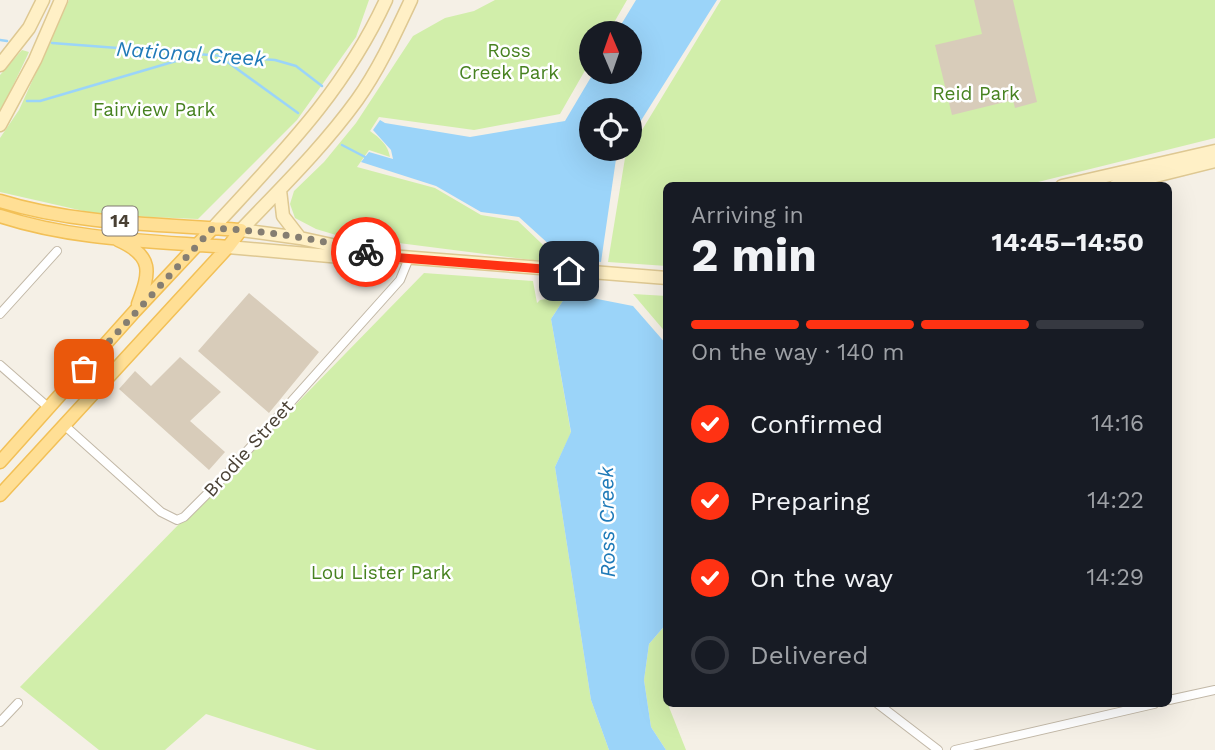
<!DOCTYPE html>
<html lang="en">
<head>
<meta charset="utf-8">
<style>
  body { margin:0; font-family:"Work Sans",sans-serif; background:#20242c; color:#f1f3f6; height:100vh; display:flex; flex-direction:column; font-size:26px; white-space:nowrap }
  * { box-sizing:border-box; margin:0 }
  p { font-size:23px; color:#9ea1a6 }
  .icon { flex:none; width:38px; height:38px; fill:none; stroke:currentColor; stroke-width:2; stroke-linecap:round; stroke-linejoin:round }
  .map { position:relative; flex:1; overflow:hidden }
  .sheet { position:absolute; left:663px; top:182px; width:509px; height:525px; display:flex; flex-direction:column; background:#171b24; border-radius:10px; box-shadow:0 7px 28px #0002 }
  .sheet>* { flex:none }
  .needle { width:46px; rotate:358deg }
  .fabs { position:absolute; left:579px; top:21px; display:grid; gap:14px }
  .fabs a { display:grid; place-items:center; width:63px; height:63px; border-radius:50%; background:#171b24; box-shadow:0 7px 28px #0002; font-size:35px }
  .pin { position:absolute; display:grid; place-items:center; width:60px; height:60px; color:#fff; margin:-30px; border-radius:14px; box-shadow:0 4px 10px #0006 }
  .courier { position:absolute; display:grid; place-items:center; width:70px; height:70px; margin:-35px; border:5px solid #ff3213; border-radius:50%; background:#fff; color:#222; box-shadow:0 2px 9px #0007 }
  .summary em { font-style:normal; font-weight:700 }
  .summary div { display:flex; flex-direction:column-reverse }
  .summary { display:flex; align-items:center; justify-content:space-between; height:119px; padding:0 28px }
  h1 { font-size:46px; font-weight:700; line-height:52px }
  .bar { display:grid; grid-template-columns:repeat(4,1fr); gap:10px 7px; align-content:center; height:84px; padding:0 28px }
  .bar i { height:9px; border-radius:5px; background:#363941 }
  .bar .selected { background:#ff3213 }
  .bar p { grid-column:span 4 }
  ol { padding:0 28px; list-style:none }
  li { display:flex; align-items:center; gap:21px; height:77px }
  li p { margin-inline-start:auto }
  li .icon { padding:7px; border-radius:50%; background:#ff3213; color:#fff; stroke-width:4 }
  li:last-child { color:#9ea1a6 }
  li i { width:38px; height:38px; border:4px solid #363941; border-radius:50% }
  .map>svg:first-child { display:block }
</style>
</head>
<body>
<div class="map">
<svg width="1215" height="750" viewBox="0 0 1215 750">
  <rect width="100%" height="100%" fill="#f5f0e6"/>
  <path fill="#d1eeaa" d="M 69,0 L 369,0 L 356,37 L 297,120 L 198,219 L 101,215 L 0,192 L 0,138 L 19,110 Z
    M 495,0 L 627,0 L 608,33 L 592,33 L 591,60 L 560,114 L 474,130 L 379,117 L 370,131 C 380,138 388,145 390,157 L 369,150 L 357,167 L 435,188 L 481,215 L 518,221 L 563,264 L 336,235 L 316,229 L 295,218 L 290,204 L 294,191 L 324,162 L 356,123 L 413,36 L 445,18 L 474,11 Z
    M 721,0 L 1215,0 L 1215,138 L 1026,185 L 667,186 L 667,266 L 608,262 L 625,158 Z
    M 22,50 L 29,52 L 0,113 L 0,75 Z
    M 424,273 L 533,281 L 537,303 L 540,300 L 566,296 L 551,319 L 571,433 L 555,467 L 591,700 L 609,750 L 317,750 L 206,714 L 165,750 L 99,750 L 20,687 Z
    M 633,294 L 667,296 L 667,334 Z
    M 667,623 L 667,704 L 671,704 L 669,707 L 686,750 L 666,750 L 651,727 L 644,680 L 649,644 Z"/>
  <path fill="#9bd4f9" d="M 636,0 L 717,0 L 630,138 L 630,110 L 592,110 L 592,149 L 623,149 L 616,159 L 601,262 L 563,257 L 519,217 L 481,212 L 436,186 L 361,162 L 369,152 L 393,159 L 391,150 L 373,130 L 380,120 L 385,123 L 470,137 L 565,121 L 594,72 L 630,72 L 630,33 L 616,33 Z
    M 566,296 L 582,296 L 633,306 L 667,345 L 667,623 L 649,644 L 644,680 L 651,727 L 666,750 L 609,750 L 591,700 L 555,467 L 571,432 L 551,319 Z"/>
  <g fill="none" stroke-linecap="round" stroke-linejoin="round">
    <path stroke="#9bd4f9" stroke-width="2.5" d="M 0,40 L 7,41
      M 52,43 L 275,60 L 296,66 L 322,86
      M 222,58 L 298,113
      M 27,101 L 40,101 L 193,56
      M 342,145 L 367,158"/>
  </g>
  <path fill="#d8ccba" d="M 974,0 L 1013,0 L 1037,102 L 1015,108 L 1013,100 L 952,115 L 935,45 L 982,34 Z
    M 249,293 L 319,352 L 269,413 L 198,351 Z
    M 180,357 L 221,392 L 190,421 L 225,452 L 209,470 L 119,389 L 135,371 L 151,386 Z"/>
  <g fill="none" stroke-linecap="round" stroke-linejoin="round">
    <defs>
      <path id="street" d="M 0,314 L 57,251
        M 0,365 L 49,408
        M 64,425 L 161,512 L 177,520 L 184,517 L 223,478 L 400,280 L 409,258
        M 1169,700 L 1215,690
        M 878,704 L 938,750
        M 0,722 L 18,703
        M 955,750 L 1154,704"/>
      <path id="secondary" d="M 0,65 L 29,28 L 43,0
        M 0,125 L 35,60 L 61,0
        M 1062,186 L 1215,151
        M 1115,186 L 1215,161
        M 280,190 L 283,216 L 300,238
        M 213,228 C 282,153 343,93 386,0
        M 241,230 C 281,188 323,147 357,100 C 379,69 395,34 411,0
        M 241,230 L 300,238 L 364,252
        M 228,247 L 341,257 L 377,255 L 667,278"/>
      <path id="primary" d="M 0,201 C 77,225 161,224 241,230
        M 0,216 C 73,240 152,241 228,247
        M 118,240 C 154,256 150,272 138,304
        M 0,462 L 135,311 L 213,228
        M 0,495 L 228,247 L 241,230"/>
    </defs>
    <use href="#street" stroke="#c2b8a7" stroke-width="10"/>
    <use href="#secondary" stroke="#dec892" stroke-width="15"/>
    <use href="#primary" stroke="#f2c057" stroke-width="15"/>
    <use href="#street" stroke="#fff" stroke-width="8"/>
    <use href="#secondary" stroke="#fff0c6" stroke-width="12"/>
    <use href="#primary" stroke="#ffdf95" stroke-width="12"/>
  </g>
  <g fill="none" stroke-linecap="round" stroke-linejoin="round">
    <path stroke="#857e72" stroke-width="7" stroke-dasharray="0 12.6" d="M 84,369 L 213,228 C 265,231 316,238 366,252"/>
    <path stroke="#ff3213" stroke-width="9" d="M 366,252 L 377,256 L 569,271"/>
  </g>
  <g text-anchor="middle" stroke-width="5" stroke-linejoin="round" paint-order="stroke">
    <rect fill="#fff" stroke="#807971" stroke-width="2" x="102.5" y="206.5" width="35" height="29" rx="5"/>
    <g font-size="18" font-weight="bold" fill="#494034">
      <text x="120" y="227">14</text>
    </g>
    <g font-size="19" fill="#478220" stroke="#fff">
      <text x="509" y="57">Ross<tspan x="509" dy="22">Creek Park</tspan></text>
      <text x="976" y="100">Reid Park</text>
      <text x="154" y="116">Fairview Park</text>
      <text x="381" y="579">Lou Lister Park</text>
    </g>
    <g font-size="19" fill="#494034" stroke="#fff">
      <text transform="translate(248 448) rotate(-48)" y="7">Brodie Street</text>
    </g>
    <g font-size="21" font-style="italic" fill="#1f7ab8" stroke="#fff">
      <text transform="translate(191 54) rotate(4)" y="7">National Creek</text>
      <text transform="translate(607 522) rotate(-91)" y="7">Ross Creek</text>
    </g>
  </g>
</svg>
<div class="fabs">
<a><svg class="needle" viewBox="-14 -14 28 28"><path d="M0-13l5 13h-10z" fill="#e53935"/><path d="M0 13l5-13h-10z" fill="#9ea1a6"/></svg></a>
<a><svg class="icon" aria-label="locate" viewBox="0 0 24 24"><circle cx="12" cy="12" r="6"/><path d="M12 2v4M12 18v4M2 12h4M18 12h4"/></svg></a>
</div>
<div class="pin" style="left:84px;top:369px;background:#ea580c"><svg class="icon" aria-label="bag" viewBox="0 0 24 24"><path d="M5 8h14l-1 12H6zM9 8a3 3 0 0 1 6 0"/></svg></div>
<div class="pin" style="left:569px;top:271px;background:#1f2937"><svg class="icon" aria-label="home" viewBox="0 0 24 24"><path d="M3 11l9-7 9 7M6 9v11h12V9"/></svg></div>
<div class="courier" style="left:366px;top:252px"><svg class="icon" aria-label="bike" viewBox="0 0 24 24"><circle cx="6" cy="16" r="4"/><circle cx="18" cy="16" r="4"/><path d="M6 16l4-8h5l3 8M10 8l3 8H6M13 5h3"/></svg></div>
<section class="sheet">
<div class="summary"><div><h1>2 min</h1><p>Arriving in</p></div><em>14:45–14:50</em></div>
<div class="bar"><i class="selected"></i><i class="selected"></i><i class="selected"></i><i></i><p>On the way · 140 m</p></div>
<ol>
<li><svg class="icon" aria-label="check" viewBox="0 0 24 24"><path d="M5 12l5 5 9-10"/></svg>Confirmed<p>14:16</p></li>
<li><svg class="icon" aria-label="check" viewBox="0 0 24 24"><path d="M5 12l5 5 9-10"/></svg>Preparing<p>14:22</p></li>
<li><svg class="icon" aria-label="check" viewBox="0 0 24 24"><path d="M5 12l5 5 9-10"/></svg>On the way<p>14:29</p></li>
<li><i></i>Delivered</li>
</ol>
</section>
</div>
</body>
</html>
